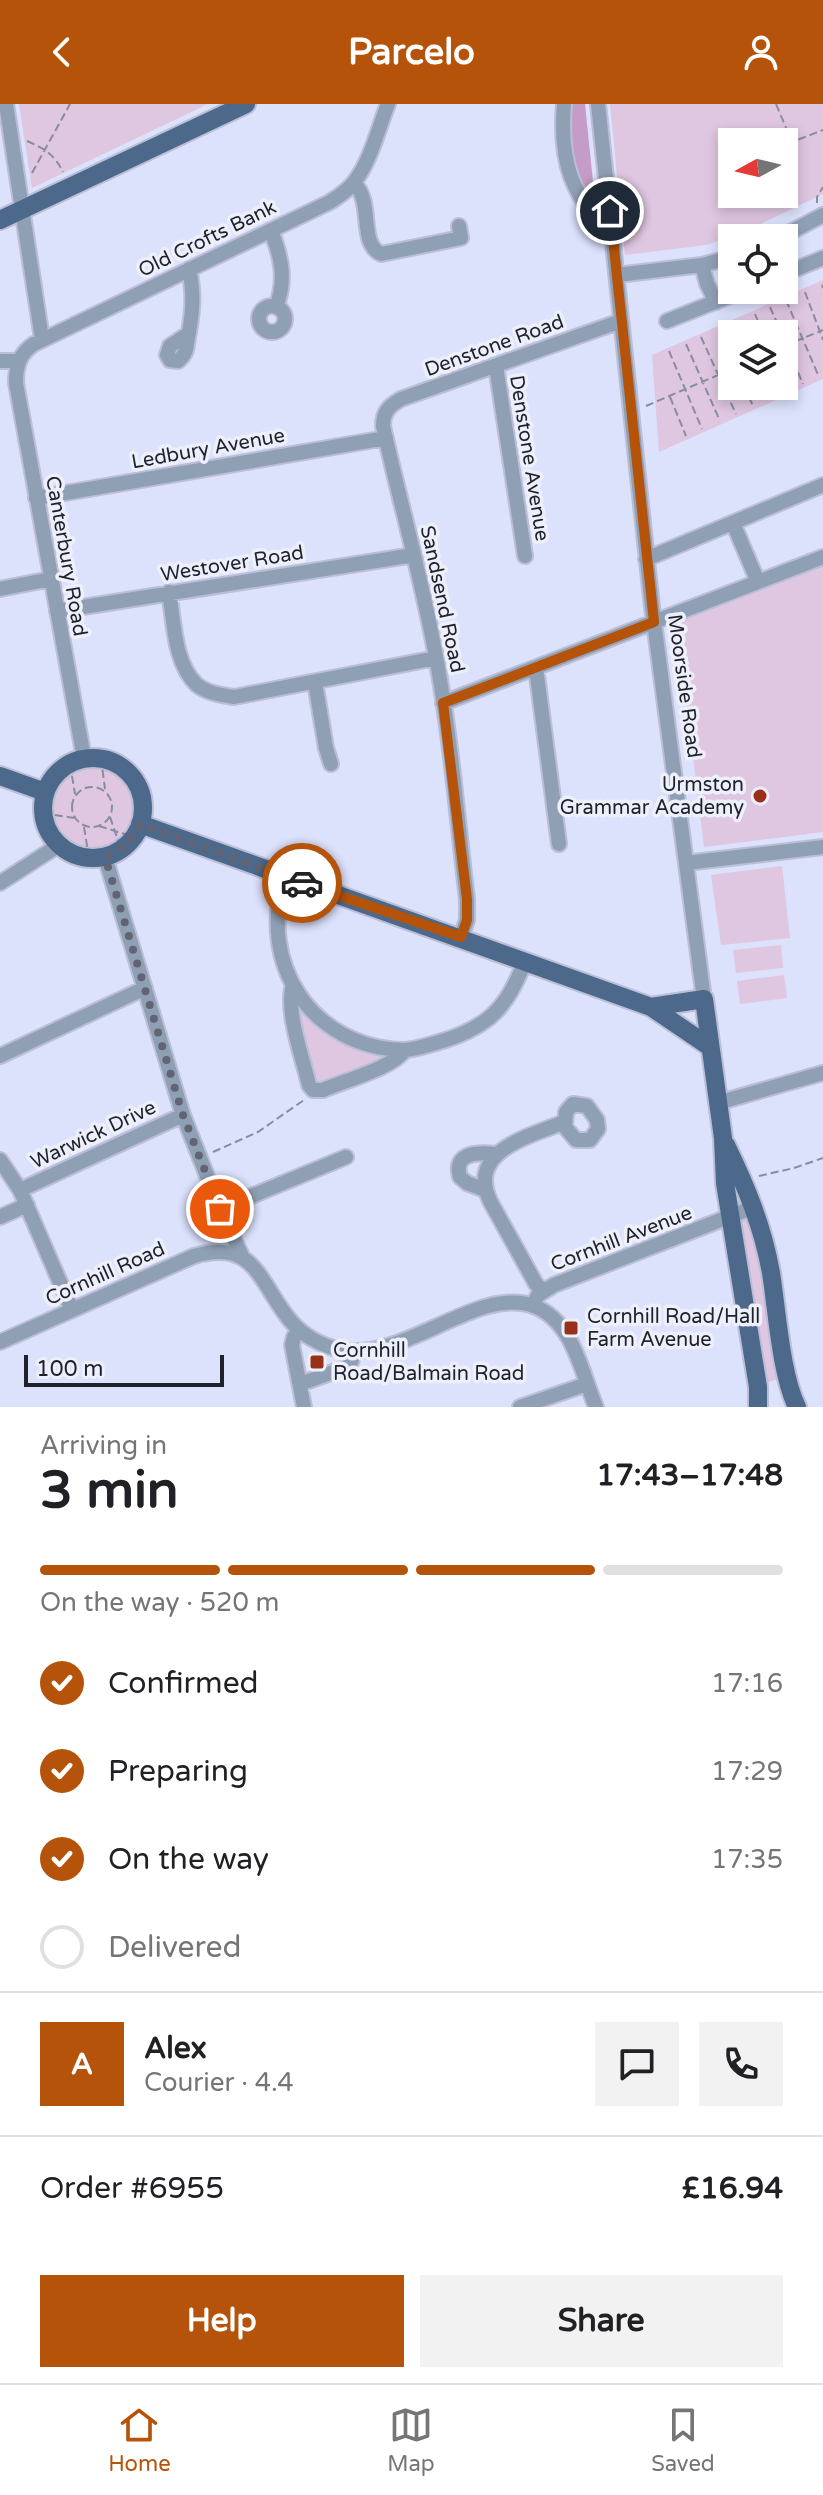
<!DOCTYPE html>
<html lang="en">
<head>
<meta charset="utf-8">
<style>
  body { margin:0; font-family:"Varela Round",sans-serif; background:#f2f2f2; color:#202124; height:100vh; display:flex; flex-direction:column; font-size:30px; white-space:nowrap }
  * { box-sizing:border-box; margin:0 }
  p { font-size:26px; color:#757577 }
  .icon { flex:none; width:44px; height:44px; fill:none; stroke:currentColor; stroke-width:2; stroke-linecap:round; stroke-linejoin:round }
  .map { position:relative; height:1303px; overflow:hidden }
  .details { display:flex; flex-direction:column; background:#fff; flex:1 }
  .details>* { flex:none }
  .needle { width:52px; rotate:262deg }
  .buttons { position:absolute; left:718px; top:24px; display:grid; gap:16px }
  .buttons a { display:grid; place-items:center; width:80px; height:80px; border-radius:0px; background:#fff; box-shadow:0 4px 12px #0003; font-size:40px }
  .scale { position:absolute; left:24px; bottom:20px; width:200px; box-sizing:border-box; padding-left:8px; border:4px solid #1f212b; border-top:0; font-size:22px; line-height:28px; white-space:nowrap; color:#1f212b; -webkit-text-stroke:6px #edeffa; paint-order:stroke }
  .pin { position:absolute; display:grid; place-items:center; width:68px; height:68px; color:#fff; margin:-34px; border:4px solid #fff; border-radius:50%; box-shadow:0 2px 8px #0007 }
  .courier { position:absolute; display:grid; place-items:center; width:80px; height:80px; margin:-40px; border:6px solid #b45309; border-radius:50%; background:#fff; color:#222; box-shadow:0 2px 10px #0007 }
  .summary em { font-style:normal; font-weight:700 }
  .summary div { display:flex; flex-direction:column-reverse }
  .summary { display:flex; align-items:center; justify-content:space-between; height:136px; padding:0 40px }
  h1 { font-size:52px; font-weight:700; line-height:60px }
  .bar { display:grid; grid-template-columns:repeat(4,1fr); gap:12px 8px; align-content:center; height:96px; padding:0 40px }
  .bar i { height:10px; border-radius:6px; background:#e0e0e0 }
  .bar .current { background:#b45309 }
  .bar p { grid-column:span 4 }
  .line { display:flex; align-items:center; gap:20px; padding:0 40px; border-top:2px solid #e0e0e0 }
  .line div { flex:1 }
  .round { display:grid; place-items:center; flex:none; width:84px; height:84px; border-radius:0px; background:#f2f2f2 }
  ol { padding:0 40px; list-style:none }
  li { display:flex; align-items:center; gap:24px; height:88px }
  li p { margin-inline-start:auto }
  li .icon { padding:8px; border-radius:50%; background:#b45309; color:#fff; stroke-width:4 }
  li:last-child { color:#757577 }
  li i { width:44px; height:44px; border:4px solid #e0e0e0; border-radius:50% }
  .cta { display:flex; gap:16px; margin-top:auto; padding:16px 40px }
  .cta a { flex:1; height:92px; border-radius:0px; background:#b45309; color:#fff; font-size:32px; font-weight:700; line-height:92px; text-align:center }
  .cta a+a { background:#f2f2f2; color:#202124 }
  header { display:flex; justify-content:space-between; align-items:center; height:104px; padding:0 40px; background:#b45309; color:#fff; font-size:36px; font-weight:700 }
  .menu { display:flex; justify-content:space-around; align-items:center; height:112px; border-top:2px solid #e0e0e0; background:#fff; font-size:22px; color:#757577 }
  .menu a { display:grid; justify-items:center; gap:4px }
  .menu .current { color:#b45309 }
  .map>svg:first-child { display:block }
</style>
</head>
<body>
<header><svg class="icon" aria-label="back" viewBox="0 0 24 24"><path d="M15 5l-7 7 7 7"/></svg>Parcelo<svg class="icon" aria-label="person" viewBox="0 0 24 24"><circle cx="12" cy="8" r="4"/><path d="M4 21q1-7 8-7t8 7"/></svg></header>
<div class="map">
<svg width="823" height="1303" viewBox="0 0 823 1303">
  <rect width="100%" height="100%" fill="#dce1fc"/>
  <path fill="#dfc6e1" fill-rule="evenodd" d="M 19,0 L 208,0 L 32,84 Z
    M 610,0 L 823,0 L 823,90 L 744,128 L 706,141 L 625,151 ZM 732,38 L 784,38 L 784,90 L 732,90 Z
    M 823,176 L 823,275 L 659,348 L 652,251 ZM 732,230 L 784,230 L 784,282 L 732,282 Z
    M 823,454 L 823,728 L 704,743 L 676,515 Z
    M51 704a42 42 0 1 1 84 0a42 42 0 1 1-84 0Z
    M 782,762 L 790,834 L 721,841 L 711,771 Z
    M 781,841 L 783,864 L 736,869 L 733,846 Z
    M 784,871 L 787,894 L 740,900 L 737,877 Z
    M 304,906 L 387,950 L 387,954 L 321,980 L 312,973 L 298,910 L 300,907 Z
    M 743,1114 L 748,1114 L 755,1127 L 780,1274 L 766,1279 L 738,1118 Z"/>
  <path fill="#c49cc7" d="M 571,0 L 585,0 L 596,107 C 577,76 565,37 571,0 Z"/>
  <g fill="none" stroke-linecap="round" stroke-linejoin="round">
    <defs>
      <path id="minor" d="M 6,0 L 42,235
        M 564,0 C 559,59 572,92 613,134
        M 598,0 L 652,503 L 704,895
        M 354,79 C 374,98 358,139 381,150 L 461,134 L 459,122
        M 271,126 C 281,153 287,175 276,203
        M 779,134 L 823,111
        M 702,161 L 707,180 L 716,198
        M 784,170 L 823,154
        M 617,171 L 702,161 L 732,153
        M259 215a13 13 0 1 1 26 0a13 13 0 1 1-26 0Z
        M 667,217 L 745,186
        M 188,230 L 170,242 L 167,251 L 170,256 L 178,257 C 189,248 186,240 189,228 C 193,205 194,188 189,165
        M 0,257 L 18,257
        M 496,262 L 525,452
        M 36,394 L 386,334
        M 733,419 L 758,478
        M 646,455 L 823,381
        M 0,485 L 51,475
        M 169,488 C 174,517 174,560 197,581 C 207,589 221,591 234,593 L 436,554
        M 57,507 L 414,451
        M 536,564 L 559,740
        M 315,578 L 326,644 L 331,660
        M 443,599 L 823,453
        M 84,654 L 16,279 C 16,262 19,250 34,240 L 330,98 C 339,92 349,86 355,77 C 371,56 378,25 388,0
        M 105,753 L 183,1011 L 220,1105 L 242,1152
        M 686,759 L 823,743
        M 285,773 C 257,859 311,943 403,946 C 415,946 428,941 439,938 C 457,933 474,926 489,914 C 507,899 516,879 525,858
        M 0,779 L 59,741
        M 461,833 L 467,816 L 467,795 C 457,714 451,633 436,553 C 422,475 400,399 383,322 C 383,308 389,302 401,295 L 621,217
        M 293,881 C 285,907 303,954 309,981 L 313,986 L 323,986 C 343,977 393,964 405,946
        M 0,952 L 145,884
        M 717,999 L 823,969
        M 573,1000 L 587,1002 L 597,1016 L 598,1025 L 590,1036 L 576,1036 L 565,1023 L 566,1008 Z
        M 0,1056 L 20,1086 L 72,1206
        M 20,1086 L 183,1011
        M 485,1086 L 467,1079 L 460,1073 C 453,1049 476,1048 495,1050
        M 220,1105 L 346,1053
        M 0,1113 L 27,1101
        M 543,1186 L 536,1180 L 490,1097 C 467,1046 529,1033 564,1018
        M 533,1202 L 538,1191 L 554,1181 L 754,1103
        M 299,1227 L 294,1233 L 292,1241 L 304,1303
        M 0,1238 L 194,1152 C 255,1134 259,1178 289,1215 C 302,1231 321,1242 341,1246 C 405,1258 478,1181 534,1202 C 574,1218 581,1268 596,1303
        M 300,1280 L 344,1264 L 351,1258 L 354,1249
        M 520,1303 L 587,1280"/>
      <path id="major" d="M 0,116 L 246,0
        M43 704a50 50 0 1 1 100 0a50 50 0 1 1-100 0Z
        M 0,672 L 45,688
        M 140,720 L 651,903 L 710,943
        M 651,903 L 704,895 L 723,1034 L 725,1079 L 758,1283 L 758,1303
        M 726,1041 C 746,1082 763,1123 771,1169 C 777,1206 781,1271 797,1303"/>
    </defs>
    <use href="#minor" stroke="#babed6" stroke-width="18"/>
    <use href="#major" stroke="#babed6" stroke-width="22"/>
    <path stroke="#8a8da1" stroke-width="2" stroke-dasharray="8 4" stroke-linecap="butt" d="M 776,0 L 792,38 L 823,26
      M 27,37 C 44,44 55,51 63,68
      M 32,69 L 70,0
      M 817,99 L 817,93 L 823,83
      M 822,181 L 823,184
      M 805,188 L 823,236
      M 786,196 L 819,273
      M 770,203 L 782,230
      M 755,210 L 763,230
      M 738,217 L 743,230
      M 721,225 L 732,253
      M 701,233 L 736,310
      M 784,235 L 803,280
      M 686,240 L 720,317
      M 784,242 L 823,226
      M 669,247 L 702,325
      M 744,282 L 753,302
      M 763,282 L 768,296
      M 782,282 L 785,288
      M 670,293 L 686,332
      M 646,302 L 732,265
      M 101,654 L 105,685
      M 70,660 L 75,690
      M72 703a20 20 0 1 1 40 0a20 20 0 1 1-40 0Z
      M 43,709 L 74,714
      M 110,713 L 121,745
      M 99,722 L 128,731
      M 84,723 L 89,754
      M 213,1048 L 258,1028 L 304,996
      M 759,1072 L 794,1064 L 823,1054"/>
    <use href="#minor" stroke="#90a0b4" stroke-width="14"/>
    <use href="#major" stroke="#4c688a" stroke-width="18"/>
  </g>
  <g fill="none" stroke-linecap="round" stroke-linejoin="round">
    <path stroke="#616474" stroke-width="8" stroke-dasharray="0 14.4" d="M 220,1105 L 183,1011 L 105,753 C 123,746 132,736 140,720 L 302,779"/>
    <path stroke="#b45309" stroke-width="10" d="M 302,779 L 461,833 L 467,816 L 467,795 L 443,599 L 654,518 L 610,107"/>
  </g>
  <g fill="#99301a" stroke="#edeffa" stroke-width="3">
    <circle cx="760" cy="692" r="8"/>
    <rect x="563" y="1216" width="16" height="16" rx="4"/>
    <rect x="309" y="1250" width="16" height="16" rx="4"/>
  </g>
  <g text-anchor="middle" stroke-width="7" stroke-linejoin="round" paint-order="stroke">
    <g font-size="20" fill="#1f212b" stroke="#edeffa">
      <text transform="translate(207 134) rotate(-26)" y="7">Old Crofts Bank</text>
      <text transform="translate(494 241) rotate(-20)" y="7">Denstone Road</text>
      <text transform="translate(208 344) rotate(-10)" y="7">Ledbury Avenue</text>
      <text transform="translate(530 354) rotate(81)" y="7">Denstone Avenue</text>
      <text transform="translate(67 452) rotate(80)" y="7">Canterbury Road</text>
      <text transform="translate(232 459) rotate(-9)" y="7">Westover Road</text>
      <text transform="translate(443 495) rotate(78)" y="7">Sandsend Road</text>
      <text transform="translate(685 582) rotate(82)" y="7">Moorside Road</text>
      <text transform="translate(93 1030) rotate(-25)" y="7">Warwick Drive</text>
      <text transform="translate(621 1134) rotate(-21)" y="7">Cornhill Avenue</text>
      <text transform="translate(105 1169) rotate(-24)" y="7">Cornhill Road</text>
    </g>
    <g font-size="20" fill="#1f212b" stroke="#edeffa" text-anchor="start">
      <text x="744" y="687" text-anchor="end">Urmston<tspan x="744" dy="23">Grammar Academy</tspan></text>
      <text x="587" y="1219">Cornhill Road/Hall<tspan x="587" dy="23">Farm Avenue</tspan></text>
      <text x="333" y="1253">Cornhill<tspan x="333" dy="23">Road/Balmain Road</tspan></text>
    </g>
  </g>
</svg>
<div class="buttons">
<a><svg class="needle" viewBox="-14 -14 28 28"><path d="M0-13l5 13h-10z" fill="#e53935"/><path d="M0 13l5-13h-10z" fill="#757577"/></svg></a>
<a><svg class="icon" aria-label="locate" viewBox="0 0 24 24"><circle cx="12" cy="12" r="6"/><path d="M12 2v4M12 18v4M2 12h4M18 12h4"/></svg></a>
<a><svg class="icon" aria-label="layers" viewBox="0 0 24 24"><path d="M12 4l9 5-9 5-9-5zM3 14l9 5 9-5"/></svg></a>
</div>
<div class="scale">100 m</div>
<div class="pin" style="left:220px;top:1105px;background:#ea580c"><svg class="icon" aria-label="bag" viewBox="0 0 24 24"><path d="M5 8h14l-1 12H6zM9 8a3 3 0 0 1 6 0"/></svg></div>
<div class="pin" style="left:610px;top:107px;background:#1f2937"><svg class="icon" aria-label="home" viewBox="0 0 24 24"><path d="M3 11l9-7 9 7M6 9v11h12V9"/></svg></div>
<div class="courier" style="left:302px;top:779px"><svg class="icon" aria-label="car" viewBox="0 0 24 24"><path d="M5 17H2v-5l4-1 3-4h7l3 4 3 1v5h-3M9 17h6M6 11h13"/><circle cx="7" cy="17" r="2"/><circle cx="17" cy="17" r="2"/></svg></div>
</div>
<section class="details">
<div class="summary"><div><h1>3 min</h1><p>Arriving in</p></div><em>17:43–17:48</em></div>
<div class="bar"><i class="current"></i><i class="current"></i><i class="current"></i><i></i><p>On the way · 520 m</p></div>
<ol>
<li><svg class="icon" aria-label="check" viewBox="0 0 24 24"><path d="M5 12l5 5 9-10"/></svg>Confirmed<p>17:16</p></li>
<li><svg class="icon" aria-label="check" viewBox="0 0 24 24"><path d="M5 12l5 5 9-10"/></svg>Preparing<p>17:29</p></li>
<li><svg class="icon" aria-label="check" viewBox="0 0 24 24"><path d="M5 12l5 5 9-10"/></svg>On the way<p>17:35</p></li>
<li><i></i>Delivered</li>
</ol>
<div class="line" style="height:144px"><b class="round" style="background:#b45309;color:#fff">A</b><div><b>Alex</b><p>Courier · 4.4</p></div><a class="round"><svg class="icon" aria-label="chat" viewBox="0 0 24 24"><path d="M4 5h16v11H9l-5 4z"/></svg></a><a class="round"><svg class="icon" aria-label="phone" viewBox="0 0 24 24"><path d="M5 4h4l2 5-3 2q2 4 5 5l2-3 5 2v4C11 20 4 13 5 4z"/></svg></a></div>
<div class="line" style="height:104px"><div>Order #6955</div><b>£16.94</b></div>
<div class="cta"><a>Help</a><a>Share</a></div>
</section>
<nav class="menu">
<a class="current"><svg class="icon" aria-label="home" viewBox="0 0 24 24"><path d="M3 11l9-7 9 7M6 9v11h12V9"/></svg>Home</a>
<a><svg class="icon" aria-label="map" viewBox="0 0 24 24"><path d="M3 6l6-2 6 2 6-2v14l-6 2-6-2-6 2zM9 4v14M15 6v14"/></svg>Map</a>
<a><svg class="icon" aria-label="saved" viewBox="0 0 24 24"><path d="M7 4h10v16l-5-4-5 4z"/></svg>Saved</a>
</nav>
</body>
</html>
